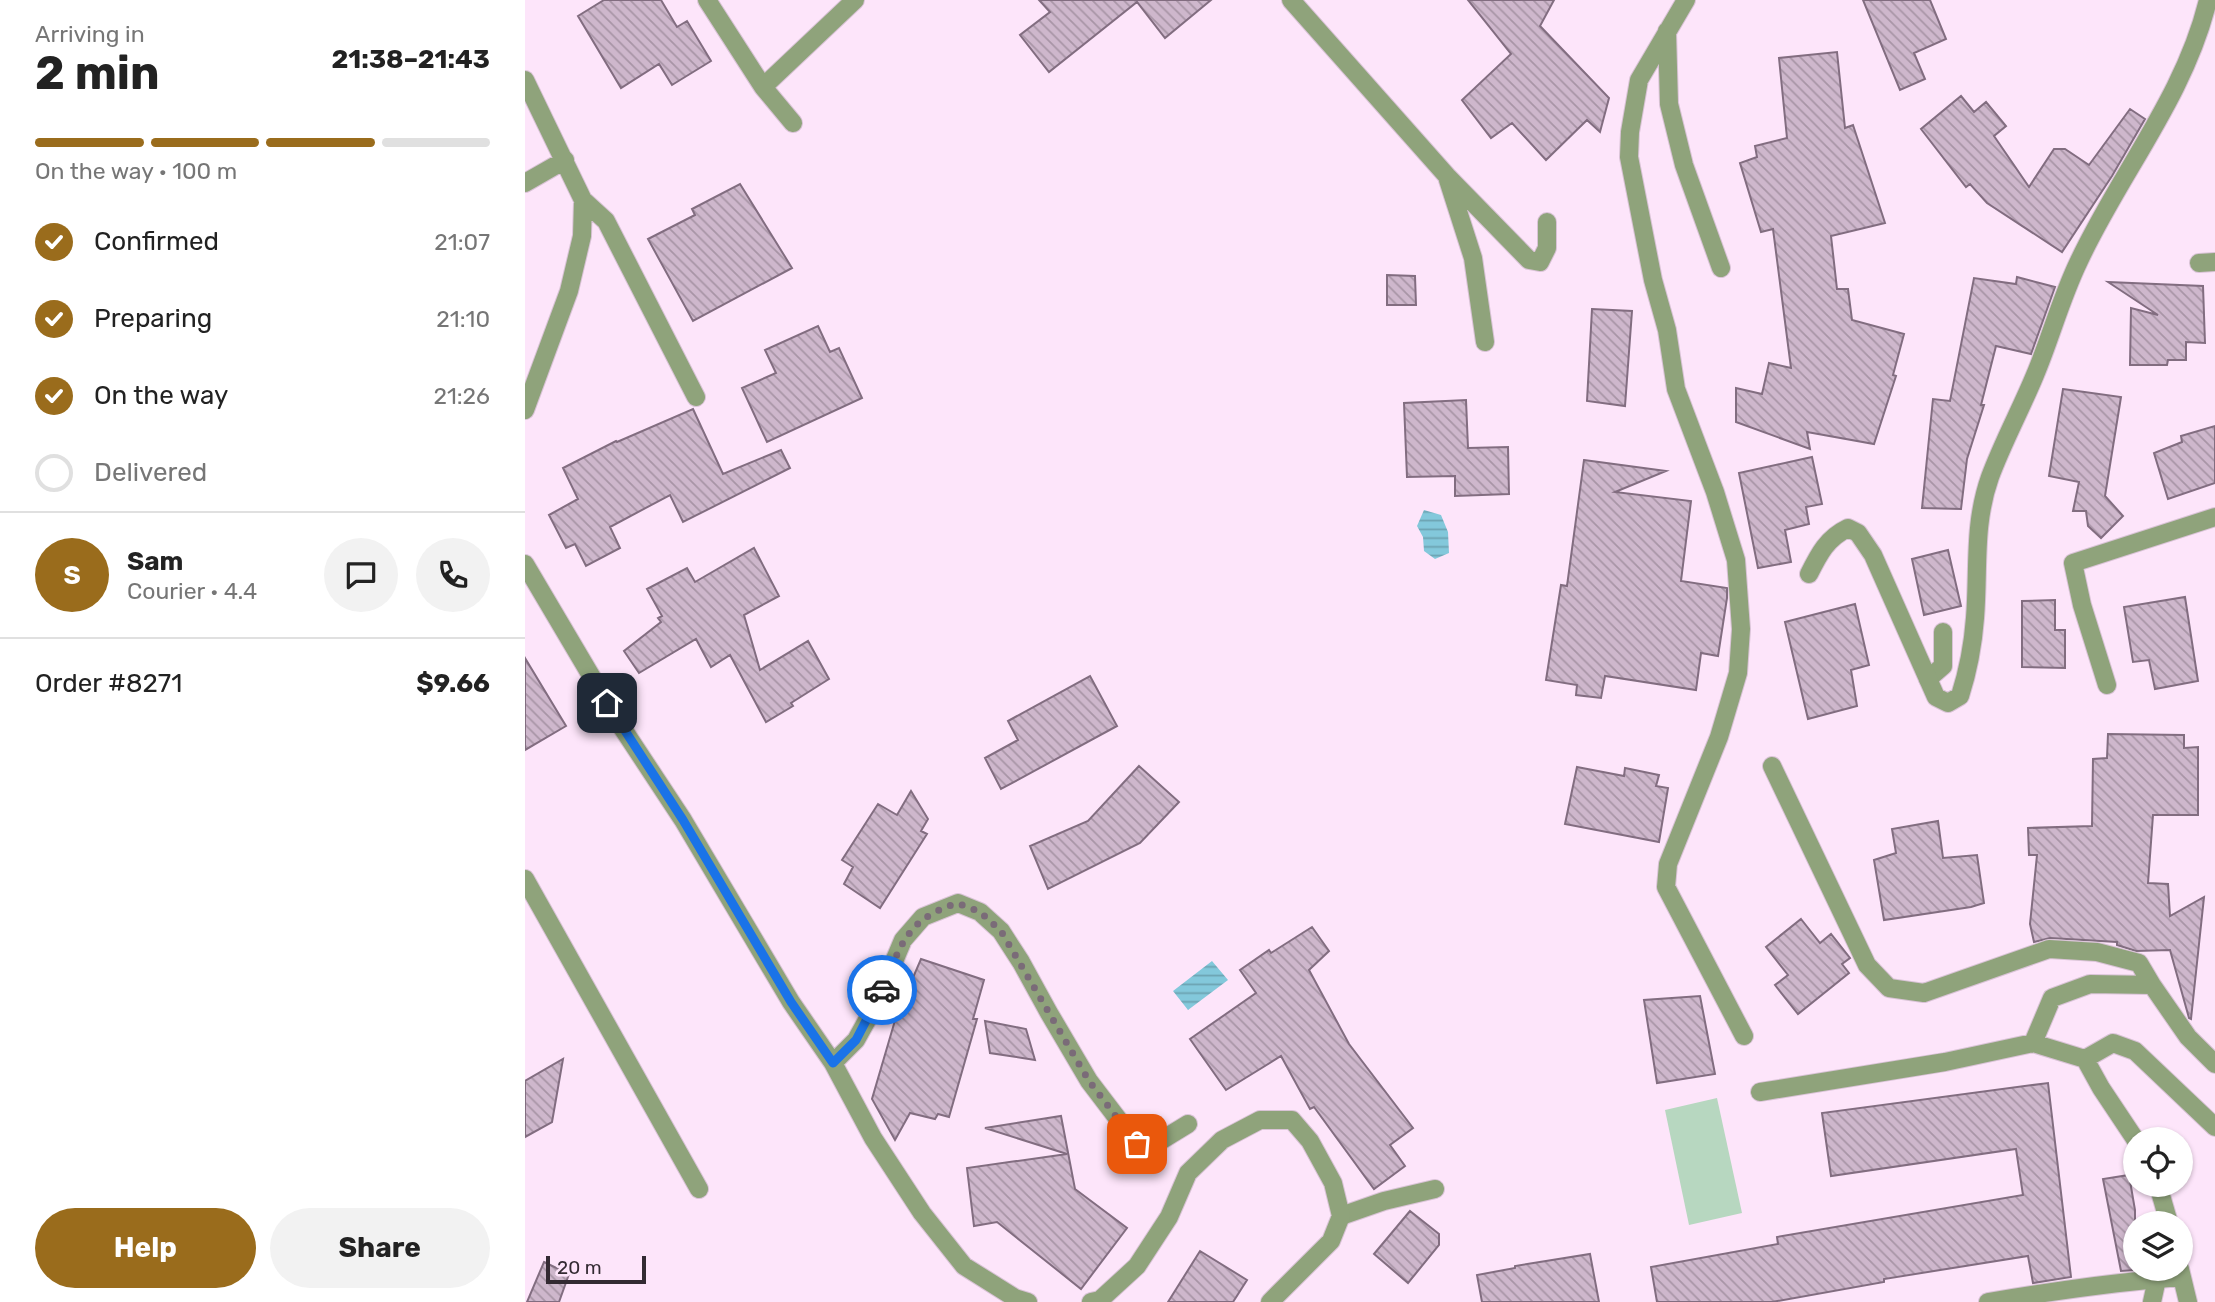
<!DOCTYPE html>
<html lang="en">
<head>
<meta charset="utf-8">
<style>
  body { margin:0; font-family:Rubik,sans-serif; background:#f2f2f2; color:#222; height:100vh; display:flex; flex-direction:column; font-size:26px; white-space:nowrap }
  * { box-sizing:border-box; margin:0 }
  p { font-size:23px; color:#767676 }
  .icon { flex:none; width:38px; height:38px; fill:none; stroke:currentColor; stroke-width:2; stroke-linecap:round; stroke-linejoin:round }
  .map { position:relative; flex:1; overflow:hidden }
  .panel { display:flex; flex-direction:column; background:#fff; width:525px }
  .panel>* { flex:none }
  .fabs { position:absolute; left:1598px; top:1127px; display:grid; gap:14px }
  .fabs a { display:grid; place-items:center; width:70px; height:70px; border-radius:50%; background:#fff; box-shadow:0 2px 5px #0004; font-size:35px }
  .scale { position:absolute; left:21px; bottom:18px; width:100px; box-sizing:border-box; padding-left:7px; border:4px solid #332a32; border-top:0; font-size:19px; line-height:24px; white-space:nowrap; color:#332a32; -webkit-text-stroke:5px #fde5fa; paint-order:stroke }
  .pin { position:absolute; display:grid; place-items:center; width:60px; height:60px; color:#fff; margin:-30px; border-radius:14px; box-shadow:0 4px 10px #0006 }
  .courier { position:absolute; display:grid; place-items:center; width:70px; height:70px; margin:-35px; border:5px solid #1a73e8; border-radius:50%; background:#fff; color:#222; box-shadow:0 2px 9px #0007 }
  .overview em { font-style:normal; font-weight:700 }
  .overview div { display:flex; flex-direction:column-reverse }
  .overview { display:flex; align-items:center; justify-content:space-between; height:119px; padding:0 35px }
  h1 { font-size:46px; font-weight:700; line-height:52px }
  .bar { display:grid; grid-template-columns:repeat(4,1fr); gap:10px 7px; align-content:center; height:84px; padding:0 35px }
  .bar i { height:9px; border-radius:5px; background:#e0e0e0 }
  .bar .active { background:#9a6c1c }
  .bar p { grid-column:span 4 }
  .line { display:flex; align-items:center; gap:18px; padding:0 35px; border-top:2px solid #e0e0e0 }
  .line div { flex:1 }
  .round { display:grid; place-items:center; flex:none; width:74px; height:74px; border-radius:37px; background:#f2f2f2 }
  ol { padding:0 35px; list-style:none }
  li { display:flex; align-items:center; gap:21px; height:77px }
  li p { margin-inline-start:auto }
  li .icon { padding:7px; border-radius:50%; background:#9a6c1c; color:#fff; stroke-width:4 }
  li:last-child { color:#767676 }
  li i { width:38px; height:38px; border:4px solid #e0e0e0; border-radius:50% }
  .primary-button { display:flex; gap:14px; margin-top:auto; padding:14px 35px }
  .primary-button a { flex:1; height:80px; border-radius:42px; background:#9a6c1c; color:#fff; font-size:28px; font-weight:700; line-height:80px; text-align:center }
  .primary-button a+a { background:#f2f2f2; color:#222 }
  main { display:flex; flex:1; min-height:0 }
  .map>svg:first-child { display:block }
</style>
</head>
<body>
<main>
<section class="panel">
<div class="overview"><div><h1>2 min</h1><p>Arriving in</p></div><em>21:38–21:43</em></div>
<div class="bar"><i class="active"></i><i class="active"></i><i class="active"></i><i></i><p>On the way · 100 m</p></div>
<ol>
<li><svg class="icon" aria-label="check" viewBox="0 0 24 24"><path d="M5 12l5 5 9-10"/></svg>Confirmed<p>21:07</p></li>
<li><svg class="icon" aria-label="check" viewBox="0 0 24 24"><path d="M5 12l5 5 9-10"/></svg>Preparing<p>21:10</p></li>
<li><svg class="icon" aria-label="check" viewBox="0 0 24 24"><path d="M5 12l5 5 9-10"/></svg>On the way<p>21:26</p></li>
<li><i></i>Delivered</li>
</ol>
<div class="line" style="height:126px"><b class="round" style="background:#9a6c1c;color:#fff">S</b><div><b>Sam</b><p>Courier · 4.4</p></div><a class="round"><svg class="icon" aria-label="chat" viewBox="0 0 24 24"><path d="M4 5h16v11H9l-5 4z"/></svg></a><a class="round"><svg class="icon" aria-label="phone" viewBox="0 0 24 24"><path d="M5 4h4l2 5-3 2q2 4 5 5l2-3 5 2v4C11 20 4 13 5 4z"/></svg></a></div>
<div class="line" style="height:91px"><div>Order #8271</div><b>$9.66</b></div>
<div class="primary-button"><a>Help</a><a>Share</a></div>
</section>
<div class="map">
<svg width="1690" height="1302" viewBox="0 0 1690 1302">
  <defs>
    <pattern id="water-rules" width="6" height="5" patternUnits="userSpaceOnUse" patternTransform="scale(1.75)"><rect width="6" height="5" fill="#83c8db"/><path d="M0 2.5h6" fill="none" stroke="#6ca3b2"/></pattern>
    <pattern id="building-back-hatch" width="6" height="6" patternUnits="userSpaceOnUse" patternTransform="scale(1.75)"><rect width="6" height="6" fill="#ceb7cc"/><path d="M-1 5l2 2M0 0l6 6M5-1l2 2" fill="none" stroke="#a895a6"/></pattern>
  </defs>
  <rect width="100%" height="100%" fill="#fde5fa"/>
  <path fill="#b7d7c0" d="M 1192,1098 L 1217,1213 L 1164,1225 L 1140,1110 Z"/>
  <path fill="url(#water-rules)" d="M 899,510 L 916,515 L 923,532 L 924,553 L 910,559 L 899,551 L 898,537 L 892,526 Z
    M 687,961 L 703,980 L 663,1010 L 648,991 Z"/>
  <path fill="url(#building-back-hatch)" stroke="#826d80" stroke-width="2" d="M 79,0 L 136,0 L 152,27 L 162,21 L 186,61 L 147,85 L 134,64 L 96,88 L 53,16 Z
    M 514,0 L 686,0 L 640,38 L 612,2 L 524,72 L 495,35 L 525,12 Z
    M 943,0 L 1029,0 L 1015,26 L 1084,98 L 1075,132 L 1062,120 L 1021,160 L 987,123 L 966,138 L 937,100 L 986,54 Z
    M 1338,0 L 1405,0 L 1421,39 L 1389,53 L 1400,79 L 1375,90 Z
    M 1312,52 L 1320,128 L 1328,125 L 1360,223 L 1306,236 L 1312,289 L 1323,289 L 1327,320 L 1379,334 L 1368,375 L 1371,376 L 1349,444 L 1282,432 L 1285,449 L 1211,422 L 1211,388 L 1237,394 L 1244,363 L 1266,368 L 1248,229 L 1236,232 L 1215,163 L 1232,157 L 1230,146 L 1262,138 L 1254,58 Z
    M 1436,96 L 1449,112 L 1461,102 L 1481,126 L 1469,136 L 1504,187 L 1529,149 L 1540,149 L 1564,165 L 1605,109 L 1620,119 L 1587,176 L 1537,252 L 1462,203 L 1445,184 L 1441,187 L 1396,129 Z
    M 215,184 L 267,268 L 168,321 L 123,239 L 170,215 L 167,209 Z
    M 862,275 L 890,276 L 891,305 L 862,305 Z
    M 1492,277 L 1530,287 L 1506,354 L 1471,346 L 1456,405 L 1459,405 L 1442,459 L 1436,509 L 1397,508 L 1408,399 L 1425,401 L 1449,278 L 1491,284 Z
    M 1583,282 L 1678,286 L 1680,343 L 1661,342 L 1661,360 L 1643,360 L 1642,365 L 1605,365 L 1606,308 L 1633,315 Z
    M 1067,309 L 1107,311 L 1100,406 L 1062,401 Z
    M 293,326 L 305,352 L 314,348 L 337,398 L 242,442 L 217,388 L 251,373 L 240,350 Z
    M 1538,389 L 1596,397 L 1580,496 L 1598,516 L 1576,538 L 1563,526 L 1561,511 L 1548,511 L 1554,482 L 1524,476 Z
    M 941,400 L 943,448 L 983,447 L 984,494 L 930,496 L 930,476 L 882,477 L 879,403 Z
    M 168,409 L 198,474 L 256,450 L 265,468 L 158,522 L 145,495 L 85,527 L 95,548 L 61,566 L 50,544 L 41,548 L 24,515 L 53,499 L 38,468 L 91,441 L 92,442 Z
    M 1690,426 L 1690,483 L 1643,499 L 1629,453 L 1657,442 L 1656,436 Z
    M 1287,457 L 1297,504 L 1281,507 L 1284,524 L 1260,530 L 1266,562 L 1233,568 L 1214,473 Z
    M 1059,460 L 1141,471 L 1090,492 L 1166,501 L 1156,581 L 1202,588 L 1202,598 L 1193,656 L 1176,653 L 1171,690 L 1080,676 L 1076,698 L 1051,695 L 1052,685 L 1021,680 L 1036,585 L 1042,586 Z
    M 229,548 L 254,596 L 219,615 L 235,670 L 283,641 L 304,679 L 266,703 L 268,706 L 241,722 L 205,655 L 186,667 L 171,639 L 114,673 L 99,651 L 136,622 L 133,618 L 137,616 L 122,589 L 162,568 L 170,582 Z
    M 1423,550 L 1436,606 L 1399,615 L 1387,559 Z
    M 1660,597 L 1673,681 L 1630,689 L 1624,660 L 1608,662 L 1599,607 Z
    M 1530,600 L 1530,630 L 1540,630 L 1540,668 L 1497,667 L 1497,601 Z
    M 1330,604 L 1344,665 L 1326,670 L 1332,706 L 1283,719 L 1260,622 Z
    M 0,658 L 41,726 L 0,750 Z
    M 565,676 L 592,726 L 476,789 L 460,758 L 493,740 L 483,721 Z
    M 1583,734 L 1659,735 L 1659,748 L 1673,747 L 1673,815 L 1628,815 L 1623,883 L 1643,884 L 1645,916 L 1679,897 L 1666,1019 L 1664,1018 L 1645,950 L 1611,951 L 1592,945 L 1592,942 L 1525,938 L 1509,942 L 1505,924 L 1512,855 L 1504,855 L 1503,828 L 1567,826 L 1568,759 L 1582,758 Z
    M 614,766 L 654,802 L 615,843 L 523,889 L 505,846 L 563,821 Z
    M 1052,767 L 1099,776 L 1100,768 L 1134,775 L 1131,786 L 1143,788 L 1134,842 L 1040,824 Z
    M 386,791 L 403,819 L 396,831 L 402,834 L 355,908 L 319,884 L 328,867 L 317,860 L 353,804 L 372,815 Z
    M 1413,821 L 1418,858 L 1452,855 L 1459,903 L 1446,907 L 1359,920 L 1349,860 L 1371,853 L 1367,829 Z
    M 1276,919 L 1295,943 L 1306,934 L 1325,958 L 1317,964 L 1324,973 L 1273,1014 L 1250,985 L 1263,975 L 1241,947 Z
    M 787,927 L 804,951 L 784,970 L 824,1044 L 888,1128 L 865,1145 L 880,1166 L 849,1189 L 789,1107 L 785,1109 L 756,1056 L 701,1090 L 665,1039 L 731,993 L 715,970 L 744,950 L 746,953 Z
    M 396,959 L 459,980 L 448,1019 L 452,1019 L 424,1117 L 413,1114 L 410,1119 L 385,1113 L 370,1140 L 347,1099 L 371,1017 Z
    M 1175,996 L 1190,1074 L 1132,1083 L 1119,1000 Z
    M 460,1021 L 501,1029 L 510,1060 L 465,1053 Z
    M 38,1059 L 27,1122 L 0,1137 L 0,1081 Z
    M 1523,1083 L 1546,1277 L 1508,1283 L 1503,1256 L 1359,1279 L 1359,1282 L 1247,1302 L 1132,1302 L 1126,1267 L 1253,1244 L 1252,1237 L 1498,1195 L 1491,1149 L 1306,1176 L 1297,1113 Z
    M 536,1116 L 550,1189 L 602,1228 L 556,1289 L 472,1222 L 449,1226 L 442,1168 L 542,1154 L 460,1128 Z
    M 1604,1175 L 1610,1210 L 1610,1270 L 1596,1271 L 1578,1179 Z
    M 885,1211 L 914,1234 L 914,1245 L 883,1283 L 849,1254 Z
    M 675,1251 L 722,1280 L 708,1302 L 643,1302 Z
    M 1065,1254 L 1074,1302 L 957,1302 L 952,1275 L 990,1268 L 990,1266 Z
    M 19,1262 L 44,1274 L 34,1302 L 2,1302 Z"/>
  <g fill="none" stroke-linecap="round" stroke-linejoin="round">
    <defs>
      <path id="lane" d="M 182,0 L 238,87 L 268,123
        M 238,87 L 330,0
        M 1403,679 L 1418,666 L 1418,632
        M 816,1216 L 859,1201 L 910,1189
        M 1627,1302 L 1632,1279"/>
      <path id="street" d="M 766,0 L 922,176 L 1004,260 L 1015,262 L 1022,248 L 1022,222
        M 1161,0 L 1114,80 L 1105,132 L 1104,157 L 1128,280 L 1142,330 L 1151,389 L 1190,492 L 1211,560 L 1216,629 L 1213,673 L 1194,737 L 1143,864 L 1141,887 L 1219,1036
        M 1142,31 L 1144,104 L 1159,165 L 1196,268
        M 0,80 L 58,200 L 57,236 L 44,291 L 0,410
        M 923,180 L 948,258 L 960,342
        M 0,183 L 40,160
        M 58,200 L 81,221 L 171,397
        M 1674,263 L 1690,262
        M 0,564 L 94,723 L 158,820 L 266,1002 L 308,1063 L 348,1138 L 397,1213 L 439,1266 L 490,1298 L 503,1302
        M 1284,574 C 1294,554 1302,538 1323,528 L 1333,533 L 1348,555 L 1411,697 L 1423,703 L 1435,696 C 1443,671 1448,645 1450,618 C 1454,569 1448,525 1465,477 C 1478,442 1496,409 1510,375 C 1526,337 1536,298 1554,261 C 1595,173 1660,96 1683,0
        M 1582,685 L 1557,605 L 1548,563 L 1690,517
        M 1247,766 L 1342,965 L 1364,988 L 1399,993 L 1524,949 L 1572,952 L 1614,963 L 1627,985
        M 0,879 L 174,1189
        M 1508,1043 L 1527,998 L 1565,984 L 1627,985 L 1663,1037 L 1690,1064
        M 308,1063 L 331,1040 L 351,1004 L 378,940 L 398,917 L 433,903 L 455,912 L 476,931 L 496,962 L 524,1013 L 564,1081 L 612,1144 L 617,1148 L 632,1143 L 663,1124
        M 1235,1092 L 1420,1062 L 1508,1043 L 1560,1059
        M 1610,1139 L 1576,1088 L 1560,1059 L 1588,1043 L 1610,1051 L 1690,1127
        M 1633,1185 L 1644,1223
        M 1655,1269 L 1663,1302
        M 566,1302 L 575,1300 L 612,1266 L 644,1217 L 663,1173 L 697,1140 L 735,1120 L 767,1120 L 785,1141 L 808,1183 L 816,1216 L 806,1241 L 745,1302
        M 1463,1302 C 1528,1291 1591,1282 1657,1277"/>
    </defs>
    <use href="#lane" stroke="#d9c3d6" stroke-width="20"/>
    <use href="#street" stroke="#d9c3d6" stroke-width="20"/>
    <use href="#lane" stroke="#8fa37b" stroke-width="18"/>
    <use href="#street" stroke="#8fa37b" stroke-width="18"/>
  </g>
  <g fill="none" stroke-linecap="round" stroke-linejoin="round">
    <path stroke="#7a6b78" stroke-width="7" stroke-dasharray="0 12.6" d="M 357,990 C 377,943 381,920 432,903 L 455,912 L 476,931 L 564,1081 L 612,1144"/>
    <path stroke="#1a73e8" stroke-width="9" d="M 82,703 L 158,820 L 266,1002 L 308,1063 L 331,1040 L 357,990"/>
  </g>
</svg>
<div class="fabs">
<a><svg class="icon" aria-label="locate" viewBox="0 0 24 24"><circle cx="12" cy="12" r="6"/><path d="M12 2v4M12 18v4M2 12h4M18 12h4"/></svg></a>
<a><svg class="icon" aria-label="layers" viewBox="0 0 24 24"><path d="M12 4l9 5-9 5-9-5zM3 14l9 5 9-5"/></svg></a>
</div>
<div class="scale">20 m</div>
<div class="pin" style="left:612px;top:1144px;background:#ea580c"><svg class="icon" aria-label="bag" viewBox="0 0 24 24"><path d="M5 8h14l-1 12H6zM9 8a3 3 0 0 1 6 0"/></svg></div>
<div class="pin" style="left:82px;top:703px;background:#1f2937"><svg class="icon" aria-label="home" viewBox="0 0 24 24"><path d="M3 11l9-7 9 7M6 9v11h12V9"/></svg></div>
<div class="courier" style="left:357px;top:990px"><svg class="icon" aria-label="car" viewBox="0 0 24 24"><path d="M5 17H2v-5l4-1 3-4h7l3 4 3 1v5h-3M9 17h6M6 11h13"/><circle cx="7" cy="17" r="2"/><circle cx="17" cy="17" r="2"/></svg></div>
</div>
</main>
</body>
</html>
